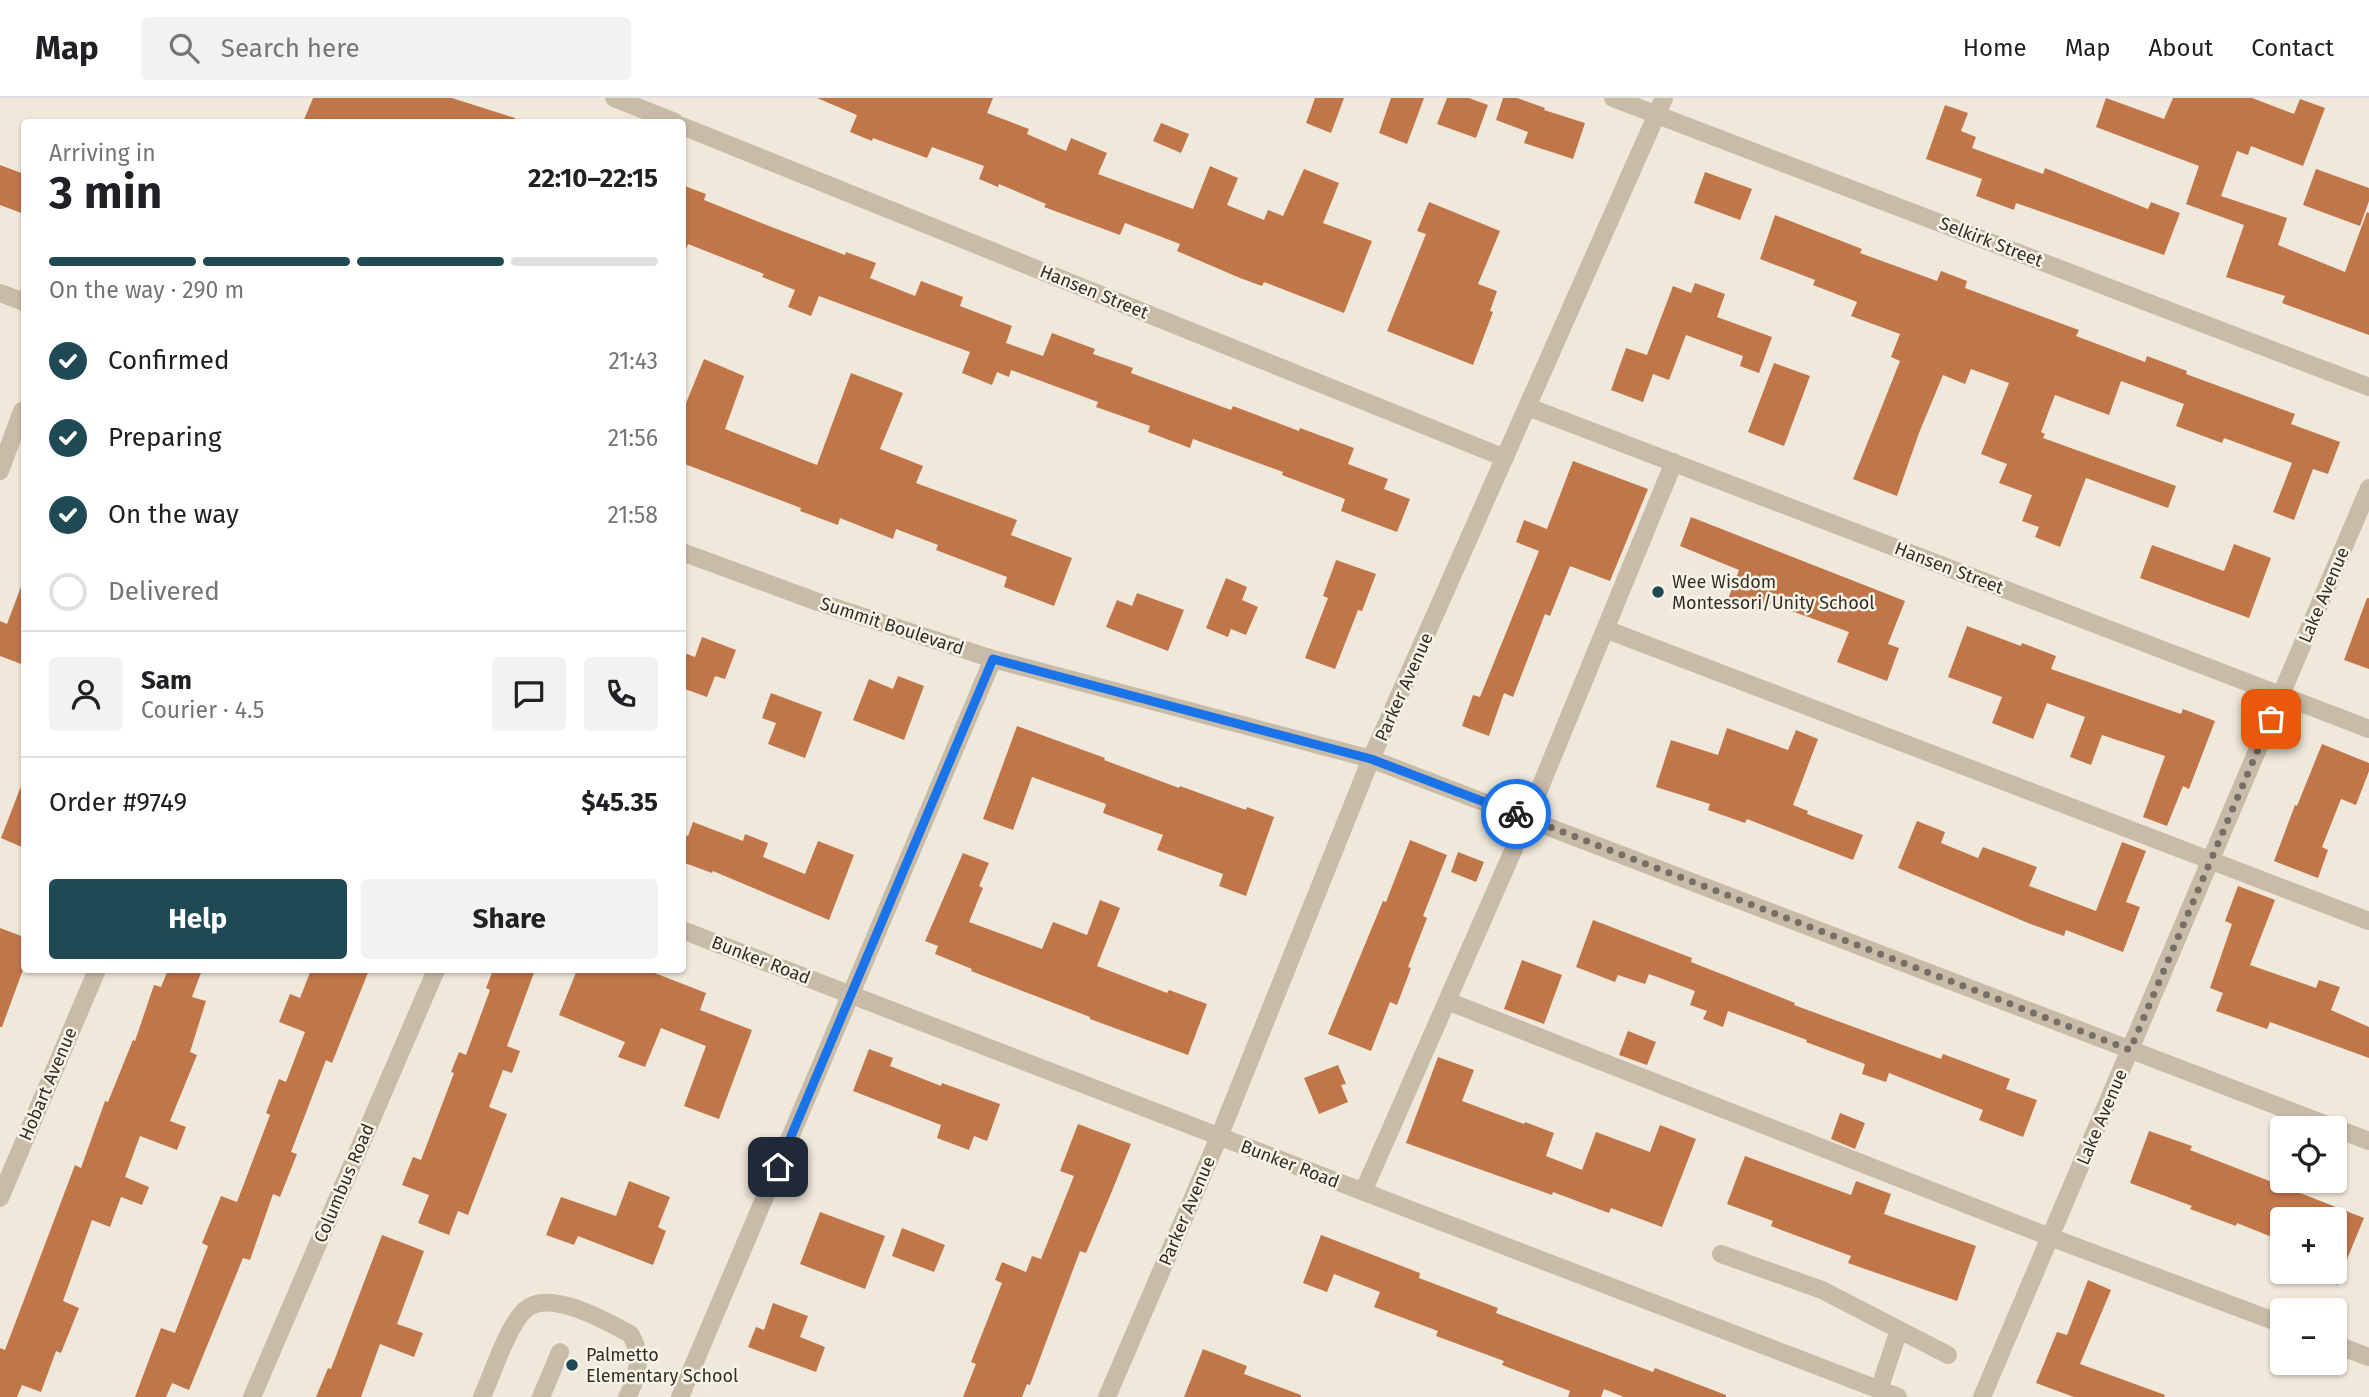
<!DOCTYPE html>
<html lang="en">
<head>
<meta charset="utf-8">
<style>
  body { margin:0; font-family:"Fira Sans",sans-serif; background:#f2f2f2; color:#202124; height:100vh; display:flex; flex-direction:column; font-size:26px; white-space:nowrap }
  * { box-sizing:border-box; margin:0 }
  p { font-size:23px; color:#757577 }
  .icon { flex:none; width:38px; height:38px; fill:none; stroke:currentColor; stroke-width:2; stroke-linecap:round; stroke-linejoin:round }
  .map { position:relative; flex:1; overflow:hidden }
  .details { position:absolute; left:21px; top:21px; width:665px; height:854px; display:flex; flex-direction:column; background:#fff; border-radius:7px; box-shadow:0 2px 5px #0004 }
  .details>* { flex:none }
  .tools { position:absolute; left:2270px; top:1018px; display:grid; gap:14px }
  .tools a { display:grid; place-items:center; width:77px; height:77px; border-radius:7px; background:#fff; box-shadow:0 2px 5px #0004; font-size:35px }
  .pin { position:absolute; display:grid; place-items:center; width:60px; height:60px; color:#fff; margin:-30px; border-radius:14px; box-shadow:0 4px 10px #0006 }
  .courier { position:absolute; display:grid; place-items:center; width:70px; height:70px; margin:-35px; border:5px solid #1a73e8; border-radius:50%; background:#fff; color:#222; box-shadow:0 2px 9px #0007 }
  .summary em { font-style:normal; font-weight:700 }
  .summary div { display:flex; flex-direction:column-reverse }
  .summary { display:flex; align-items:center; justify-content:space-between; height:119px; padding:0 28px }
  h1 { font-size:46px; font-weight:700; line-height:52px }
  .bar { display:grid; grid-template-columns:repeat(4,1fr); gap:10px 7px; align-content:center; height:84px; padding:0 28px }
  .bar i { height:9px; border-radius:5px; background:#e0e0e0 }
  .bar .selected { background:#1f4a54 }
  .bar p { grid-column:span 4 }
  .line { display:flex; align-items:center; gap:18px; padding:0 28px; border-top:2px solid #e0e0e0 }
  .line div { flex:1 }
  .round { display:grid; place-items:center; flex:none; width:74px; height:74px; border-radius:7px; background:#f2f2f2 }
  ol { padding:0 28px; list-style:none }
  li { display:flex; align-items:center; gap:21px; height:77px }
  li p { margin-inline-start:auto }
  li .icon { padding:7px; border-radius:50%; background:#1f4a54; color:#fff; stroke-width:4 }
  li:last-child { color:#757577 }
  li i { width:38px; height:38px; border:4px solid #e0e0e0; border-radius:50% }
  .action { display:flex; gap:14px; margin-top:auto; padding:14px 28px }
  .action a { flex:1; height:80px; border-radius:7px; background:#1f4a54; color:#fff; font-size:28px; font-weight:700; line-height:80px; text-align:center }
  .action a+a { background:#f2f2f2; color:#202124 }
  header { display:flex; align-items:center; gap:42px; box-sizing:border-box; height:98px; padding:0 35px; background:#fff; border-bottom:2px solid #e0e0e0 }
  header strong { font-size:33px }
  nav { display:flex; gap:38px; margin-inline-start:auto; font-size:24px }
  .search { width:490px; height:63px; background:#f2f2f2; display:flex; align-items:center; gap:18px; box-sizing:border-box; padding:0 24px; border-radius:7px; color:#757577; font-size:26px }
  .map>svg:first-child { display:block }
</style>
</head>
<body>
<header>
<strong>Map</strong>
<div class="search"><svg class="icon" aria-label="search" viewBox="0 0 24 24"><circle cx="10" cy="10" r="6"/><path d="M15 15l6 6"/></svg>Search here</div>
<nav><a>Home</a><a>Map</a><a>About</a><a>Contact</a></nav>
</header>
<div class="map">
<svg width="2369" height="1299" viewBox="0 0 2369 1299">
  <rect width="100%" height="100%" fill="#f0e9db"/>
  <path fill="#c07649" d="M 313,0 L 452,0 L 515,20 L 515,24 L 303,24 Z
    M 817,0 L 993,0 L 987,15 L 1029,31 L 1027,36 L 1066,53 L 1071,40 L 1107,55 L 1098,76 L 1193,111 L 1210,68 L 1238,80 L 1227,107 L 1264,122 L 1268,112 L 1283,118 L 1304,71 L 1339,85 L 1323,125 L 1372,143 L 1344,215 L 1264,184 L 1262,188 L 1240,180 L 1177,153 L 1180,146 L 1125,125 L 1120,137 L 1044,109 L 1046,106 L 999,86 L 998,89 L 979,81 L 984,68 L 932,49 L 927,60 L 873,40 L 872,43 L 850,34 L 857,17 Z
    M 1315,0 L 1344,0 L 1331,35 L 1306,25 Z
    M 1391,0 L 1424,0 L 1407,46 L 1379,35 Z
    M 1447,0 L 1469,0 L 1488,7 L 1476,40 L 1437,26 Z
    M 1503,0 L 1517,0 L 1545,10 L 1544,12 L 1585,25 L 1573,61 L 1524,45 L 1528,34 L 1496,22 Z
    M 2106,0 L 2164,21 L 2173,0 L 2252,0 L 2294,16 L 2300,1 L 2325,10 L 2303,68 L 2251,48 L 2248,57 L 2237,53 L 2221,98 L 2287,120 L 2278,147 L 2345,174 L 2367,114 L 2369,115 L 2369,237 L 2282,205 L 2285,198 L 2226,179 L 2244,127 L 2186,106 L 2199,68 L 2096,29 Z
    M 1945,7 L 1968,15 L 1961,33 L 1976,39 L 1972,50 L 2043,76 L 2045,70 L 2148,111 L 2151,104 L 2180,115 L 2164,157 L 2016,105 L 2014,112 L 1976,98 L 1982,81 L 1926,61 Z
    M 1161,25 L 1189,36 L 1181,55 L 1153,43 Z
    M 0,67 L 24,76 L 24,116 L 0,107 Z
    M 2316,71 L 2369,90 L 2369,103 L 2360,128 L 2303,107 Z
    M 1705,74 L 1752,91 L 1740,122 L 1694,105 Z
    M 682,87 L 706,96 L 704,102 L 769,128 L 845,157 L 846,154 L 876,165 L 870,180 L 915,198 L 921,183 L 963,199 L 960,208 L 1012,228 L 1006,245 L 1043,258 L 1052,235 L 1095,251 L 1093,256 L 1133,270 L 1131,275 L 1231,312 L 1233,308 L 1299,333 L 1300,330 L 1354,350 L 1348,366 L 1388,381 L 1384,391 L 1410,401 L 1397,434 L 1341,413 L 1345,401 L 1282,377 L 1283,374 L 1193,341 L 1190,350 L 1148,334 L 1150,328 L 1096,309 L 1098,304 L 1011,272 L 1009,279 L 997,274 L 992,287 L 962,275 L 970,254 L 819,198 L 811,218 L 788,209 L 795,192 L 762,179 L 764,176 L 688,146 L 685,154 L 682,153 Z
    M 1429,104 L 1500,133 L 1478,186 L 1497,193 L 1490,213 L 1493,214 L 1473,267 L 1387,233 L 1426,136 L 1417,133 Z
    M 1775,117 L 1862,151 L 1860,155 L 1937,183 L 1941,173 L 1967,183 L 1965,190 L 2079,232 L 2076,238 L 2145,264 L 2147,258 L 2187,273 L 2186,276 L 2295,316 L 2291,326 L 2340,344 L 2328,376 L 2313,371 L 2294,422 L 2273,414 L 2292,365 L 2224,340 L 2222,345 L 2176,328 L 2184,306 L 2121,283 L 2109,317 L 2055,297 L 2041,334 L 2045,336 L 2043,340 L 2176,388 L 2168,410 L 2086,380 L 2060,449 L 2035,439 L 2039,429 L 2022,423 L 2032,397 L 1999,385 L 2007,366 L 1981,356 L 2009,285 L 1971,271 L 1965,286 L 1943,277 L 1919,335 L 1897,398 L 1853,381 L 1900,263 L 1891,259 L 1900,236 L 1851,218 L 1857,204 L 1813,187 L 1815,182 L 1760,161 Z
    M 1695,185 L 1725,196 L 1717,219 L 1772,239 L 1759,275 L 1740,268 L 1743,258 L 1686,237 L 1669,282 L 1653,276 L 1643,304 L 1611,292 L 1626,250 L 1647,257 L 1673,188 L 1691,195 Z
    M 704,261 L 744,278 L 725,331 L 817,367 L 851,275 L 903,295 L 880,351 L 923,368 L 916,385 L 1017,422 L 1011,437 L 1072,460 L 1054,508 L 1004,489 L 1007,479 L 936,452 L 938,447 L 896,431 L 893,441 L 840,420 L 838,427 L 800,413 L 801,410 L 682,365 L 682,315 Z
    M 1774,265 L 1810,278 L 1784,348 L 1748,334 Z
    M 1573,363 L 1648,391 L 1610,483 L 1570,468 L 1550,518 L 1545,516 L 1513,599 L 1504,595 L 1489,638 L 1462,628 L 1473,597 L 1480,599 L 1539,453 L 1516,444 L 1524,422 L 1547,431 Z
    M 1691,419 L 1905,503 L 1888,546 L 1899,550 L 1887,583 L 1837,564 L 1849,534 L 1770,505 L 1766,515 L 1728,501 L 1739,472 L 1680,448 Z
    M 2234,446 L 2271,460 L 2249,520 L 2140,480 L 2152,447 L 2224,473 Z
    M 1336,462 L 1376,476 L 1362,513 L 1358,512 L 1335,571 L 1305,560 L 1328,500 L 1323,498 Z
    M 1226,480 L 1247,489 L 1242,502 L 1258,509 L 1246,537 L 1231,531 L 1228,539 L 1206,530 Z
    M 22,486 L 24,486 L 24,567 L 0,558 L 0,523 L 7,526 Z
    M 1137,495 L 1184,512 L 1168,553 L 1106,529 L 1117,502 L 1132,508 Z
    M 2367,500 L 2369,500 L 2369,571 L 2344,562 Z
    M 1967,528 L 2021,548 L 2022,545 L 2056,558 L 2051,571 L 2181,616 L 2183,611 L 2215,623 L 2189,691 L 2183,688 L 2167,728 L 2143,719 L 2165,658 L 2102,637 L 2091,667 L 2070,659 L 2085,619 L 2047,605 L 2033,641 L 1992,625 L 2002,599 L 1948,579 Z
    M 702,539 L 736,552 L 725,581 L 715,578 L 707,599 L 682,590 L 682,554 L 695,559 Z
    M 898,578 L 924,588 L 904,642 L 853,622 L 869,581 L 893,591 Z
    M 771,595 L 822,614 L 805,660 L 768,646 L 776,625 L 762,620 Z
    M 1017,628 L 1105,660 L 1104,662 L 1179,690 L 1180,688 L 1246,712 L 1247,709 L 1274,719 L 1246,798 L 1219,788 L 1223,776 L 1157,752 L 1163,737 L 1103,715 L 1106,706 L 1032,679 L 1013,732 L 983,721 Z
    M 1727,630 L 1788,652 L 1796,632 L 1818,641 L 1793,707 L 1808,713 L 1807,716 L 1863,737 L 1853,762 L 1747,721 L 1745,725 L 1708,712 L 1710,706 L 1656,689 L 1671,642 L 1718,657 Z
    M 2322,646 L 2369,665 L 2369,673 L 2356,707 L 2341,701 L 2322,749 L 2328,752 L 2318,780 L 2274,763 L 2295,707 L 2297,708 Z
    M 23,683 L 24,684 L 24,750 L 1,740 Z
    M 1917,723 L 1945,734 L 1941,745 L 1978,760 L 1983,749 L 2037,769 L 2029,788 L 2096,813 L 2122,744 L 2146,753 L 2126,804 L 2140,809 L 2123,854 L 2066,832 L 2064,838 L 2028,825 L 1898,770 Z
    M 693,724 L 743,743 L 745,736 L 768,745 L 763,759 L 805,776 L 818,743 L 854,757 L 829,822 L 713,773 L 712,775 L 682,764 L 682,736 L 688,738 Z
    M 1410,742 L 1447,757 L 1423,818 L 1427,820 L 1408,869 L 1411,870 L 1397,907 L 1390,904 L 1371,953 L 1328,936 L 1383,803 L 1386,804 Z
    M 1458,754 L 1484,764 L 1476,784 L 1451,774 Z
    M 963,755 L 989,765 L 979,788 L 983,790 L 969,824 L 1042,851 L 1053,824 L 1087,837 L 1100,802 L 1120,810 L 1097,868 L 1167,895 L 1169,892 L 1207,906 L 1188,957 L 1090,921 L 1090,919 L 971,873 L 972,871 L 935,856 L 938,848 L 925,843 Z
    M 2238,788 L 2275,802 L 2250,867 L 2316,890 L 2319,882 L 2340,889 L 2331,912 L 2369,929 L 2369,960 L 2270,924 L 2267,931 L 2216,913 L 2223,895 L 2210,890 L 2232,826 L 2225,823 Z
    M 1593,822 L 1692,860 L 1691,864 L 1795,905 L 1794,907 L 1941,961 L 1943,956 L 2010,981 L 2006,991 L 2037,1002 L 2023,1039 L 1979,1022 L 1983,1012 L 1889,975 L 1886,984 L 1862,976 L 1865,966 L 1806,944 L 1807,942 L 1728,913 L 1723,929 L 1703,921 L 1707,913 L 1690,907 L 1695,893 L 1649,876 L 1645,886 L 1618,877 L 1615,884 L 1576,869 Z
    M 0,830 L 24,839 L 24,869 L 2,929 L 0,929 Z
    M 1522,862 L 1562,877 L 1544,926 L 1504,911 Z
    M 168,872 L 202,872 L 192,899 L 206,903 L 190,954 L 197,957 L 170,1023 L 186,1029 L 177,1052 L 140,1038 L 125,1079 L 149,1089 L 142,1107 L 121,1099 L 110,1129 L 92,1122 L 63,1203 L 79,1210 L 61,1255 L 56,1253 L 41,1294 L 22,1287 L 17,1299 L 0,1299 L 0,1250 L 5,1252 L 75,1067 L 81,1070 L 105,1003 L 108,1004 L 133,942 L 135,943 L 154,887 L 161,889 Z
    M 311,872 L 369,872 L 332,965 L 326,962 L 291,1054 L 297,1056 L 280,1099 L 273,1096 L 250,1162 L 243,1160 L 189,1292 L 172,1285 L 166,1299 L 135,1299 L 161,1230 L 175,1235 L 208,1148 L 202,1145 L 221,1098 L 237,1104 L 270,1017 L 266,1015 L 279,981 L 286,984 L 305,934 L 279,924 L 290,896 L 300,900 Z
    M 493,872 L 535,872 L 507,948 L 520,953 L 512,975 L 503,972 L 489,1009 L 507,1016 L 468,1117 L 458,1113 L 449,1137 L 418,1125 L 429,1097 L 402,1087 L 413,1059 L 421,1062 L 454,975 L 451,974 L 459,954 L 466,957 L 490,892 L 486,890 Z
    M 577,872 L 647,872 L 706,895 L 700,912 L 752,932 L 719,1021 L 684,1008 L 706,948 L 661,930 L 645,969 L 618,959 L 625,944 L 559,917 Z
    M 1628,933 L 1656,944 L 1647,967 L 1619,957 Z
    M 869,951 L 893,960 L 890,968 L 941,988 L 942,985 L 1000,1006 L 987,1043 L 974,1038 L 969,1052 L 937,1040 L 941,1027 L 853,993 Z
    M 1438,959 L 1474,972 L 1462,1003 L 1524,1026 L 1525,1024 L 1554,1035 L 1546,1058 L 1582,1072 L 1596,1034 L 1650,1054 L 1660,1027 L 1696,1041 L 1662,1129 L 1611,1110 L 1609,1115 L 1553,1094 L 1552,1097 L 1406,1045 Z
    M 1338,967 L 1346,986 L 1341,987 L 1348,1004 L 1319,1016 L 1304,980 Z
    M 1840,1015 L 1865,1025 L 1855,1051 L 1831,1041 Z
    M 1078,1026 L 1131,1046 L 1112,1093 L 1086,1155 L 1080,1153 L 1030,1287 L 1027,1286 L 1022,1299 L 963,1299 L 976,1266 L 971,1264 L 1002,1185 L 995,1182 L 1002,1164 L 1026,1174 L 1032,1158 L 1041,1161 L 1074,1078 L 1060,1073 Z
    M 2149,1033 L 2192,1048 L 2190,1052 L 2364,1120 L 2336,1188 L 2334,1122 L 2282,1122 L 2282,1143 L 2237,1125 L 2236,1128 L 2190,1111 L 2192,1108 L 2130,1085 Z
    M 1745,1058 L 1851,1097 L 1856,1083 L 1891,1096 L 1884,1116 L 1976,1148 L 1957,1203 L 1848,1165 L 1851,1158 L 1771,1128 L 1773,1123 L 1727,1106 Z
    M 629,1083 L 670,1099 L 658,1129 L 666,1133 L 653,1167 L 578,1138 L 574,1147 L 546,1137 L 561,1099 L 616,1118 Z
    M 820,1114 L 885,1138 L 865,1191 L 800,1166 Z
    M 902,1130 L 945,1147 L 934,1174 L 892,1158 Z
    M 382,1137 L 424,1153 L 397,1226 L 423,1235 L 414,1259 L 380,1246 L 361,1299 L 316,1299 L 328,1270 L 331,1271 Z
    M 1321,1137 L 1420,1175 L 1419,1180 L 1498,1210 L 1496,1215 L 1653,1274 L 1655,1270 L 1726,1297 L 1726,1299 L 1624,1299 L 1604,1291 L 1601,1299 L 1568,1299 L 1570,1293 L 1502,1267 L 1504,1263 L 1436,1238 L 1438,1233 L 1374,1209 L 1380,1194 L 1334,1176 L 1327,1194 L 1303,1185 Z
    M 2088,1182 L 2111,1192 L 2080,1266 L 2165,1297 L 2164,1299 L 2074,1299 L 2036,1285 L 2057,1234 L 2067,1237 Z
    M 773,1205 L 808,1218 L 800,1239 L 825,1249 L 816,1274 L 748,1249 L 756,1229 L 764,1232 Z
    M 1203,1251 L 1247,1268 L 1244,1276 L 1301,1297 L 1301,1299 L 1184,1299 Z"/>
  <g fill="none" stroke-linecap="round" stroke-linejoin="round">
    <path stroke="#c8bba8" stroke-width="18" d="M 614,0 L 675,24
      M 1613,0 L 2369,289
      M 682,28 L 1505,360
      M 0,195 L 24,204
      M 1528,309 L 2369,631
      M 0,373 L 22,313
      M 682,454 L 818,504 L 993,561 L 1371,661 L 2369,1043
      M 1605,531 L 2369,823
      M 682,832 L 1898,1299
      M 1447,903 L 2050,1139 L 2282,1226
      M 1363,1094 L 1527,721 L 1674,364
      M 0,1100 L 97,872
      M 1721,1156 L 1822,1192 L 1948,1257
      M 2334,1246 L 2369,1259
      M 1879,1292 L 1899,1232
      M 252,1299 L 436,872
      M 482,1299 C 492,1277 508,1227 525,1212 C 548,1190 606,1223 630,1236 C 643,1255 638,1280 627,1299
      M 541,1299 L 560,1254
      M 680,1299 L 993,561
      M 1107,1299 L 1219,1039 L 1371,661 L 1664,0
      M 1982,1299 L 2369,390"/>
  </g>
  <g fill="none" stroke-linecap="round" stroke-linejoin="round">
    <path stroke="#766f67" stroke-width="7" stroke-dasharray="0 12.6" d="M 1516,716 L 2130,952 L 2271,621"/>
    <path stroke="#1a73e8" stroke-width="9" d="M 778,1069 L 993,561 L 1371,661 L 1516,716"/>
  </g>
  <g fill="#1f4a54" stroke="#f8f3e7" stroke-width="2.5">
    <circle cx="1658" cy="494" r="7"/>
    <circle cx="572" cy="1267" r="7"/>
  </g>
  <g text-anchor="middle" stroke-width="5" stroke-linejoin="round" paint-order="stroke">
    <g font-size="18" fill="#352e28" stroke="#f8f3e7">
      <text transform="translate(1991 144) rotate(21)" y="6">Selkirk Street</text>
      <text transform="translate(1094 194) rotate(22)" y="6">Hansen Street</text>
      <text transform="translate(1949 470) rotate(21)" y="6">Hansen Street</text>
      <text transform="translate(2324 497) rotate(-67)" y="6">Lake Avenue</text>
      <text transform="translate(892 528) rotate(18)" y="6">Summit Boulevard</text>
      <text transform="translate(1404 589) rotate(-66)" y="6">Parker Avenue</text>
      <text transform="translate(761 862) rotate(21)" y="6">Bunker Road</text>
      <text transform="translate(48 986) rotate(-67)" y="6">Hobart Avenue</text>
      <text transform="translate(2102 1019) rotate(-67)" y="6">Lake Avenue</text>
      <text transform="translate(1290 1066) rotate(21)" y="6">Bunker Road</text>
      <text transform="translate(344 1085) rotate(-67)" y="6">Columbus Road</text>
      <text transform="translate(1187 1113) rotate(-67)" y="6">Parker Avenue</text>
    </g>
    <g font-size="18" fill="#352e28" stroke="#f8f3e7" text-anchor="start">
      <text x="1672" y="490">Wee Wisdom<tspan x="1672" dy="21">Montessori/Unity School</tspan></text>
      <text x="586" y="1263">Palmetto<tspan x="586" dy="21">Elementary School</tspan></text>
    </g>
  </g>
</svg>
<div class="tools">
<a><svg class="icon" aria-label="locate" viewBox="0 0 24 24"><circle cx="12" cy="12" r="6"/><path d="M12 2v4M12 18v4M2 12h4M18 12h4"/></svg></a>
<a>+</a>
<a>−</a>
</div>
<div class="pin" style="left:2271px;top:621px;background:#ea580c"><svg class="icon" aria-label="bag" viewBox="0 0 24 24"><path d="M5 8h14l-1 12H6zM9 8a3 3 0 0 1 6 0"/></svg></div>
<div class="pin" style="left:778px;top:1069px;background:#1f2937"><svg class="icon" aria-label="home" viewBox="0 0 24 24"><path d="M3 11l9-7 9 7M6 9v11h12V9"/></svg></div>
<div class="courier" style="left:1516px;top:716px"><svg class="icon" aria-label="bike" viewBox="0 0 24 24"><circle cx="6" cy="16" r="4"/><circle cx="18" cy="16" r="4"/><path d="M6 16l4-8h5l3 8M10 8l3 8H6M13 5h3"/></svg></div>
<section class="details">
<div class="summary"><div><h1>3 min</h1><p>Arriving in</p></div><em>22:10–22:15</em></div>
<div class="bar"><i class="selected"></i><i class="selected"></i><i class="selected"></i><i></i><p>On the way · 290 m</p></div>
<ol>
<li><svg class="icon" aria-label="check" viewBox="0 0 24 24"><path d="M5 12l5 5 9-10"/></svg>Confirmed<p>21:43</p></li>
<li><svg class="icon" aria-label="check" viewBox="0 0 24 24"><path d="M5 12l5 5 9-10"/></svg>Preparing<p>21:56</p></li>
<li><svg class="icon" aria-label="check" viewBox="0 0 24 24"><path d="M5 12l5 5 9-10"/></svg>On the way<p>21:58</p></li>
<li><i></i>Delivered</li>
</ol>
<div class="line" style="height:126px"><a class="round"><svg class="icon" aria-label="person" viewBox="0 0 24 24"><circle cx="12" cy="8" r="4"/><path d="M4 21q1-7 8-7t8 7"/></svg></a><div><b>Sam</b><p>Courier · 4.5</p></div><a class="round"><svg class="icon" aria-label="chat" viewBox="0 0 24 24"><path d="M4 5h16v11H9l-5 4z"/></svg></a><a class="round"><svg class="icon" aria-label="phone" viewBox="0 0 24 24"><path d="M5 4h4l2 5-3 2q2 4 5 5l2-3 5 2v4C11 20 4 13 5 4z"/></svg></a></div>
<div class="line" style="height:91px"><div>Order #9749</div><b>$45.35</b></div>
<div class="action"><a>Help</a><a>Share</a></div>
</section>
</div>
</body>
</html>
